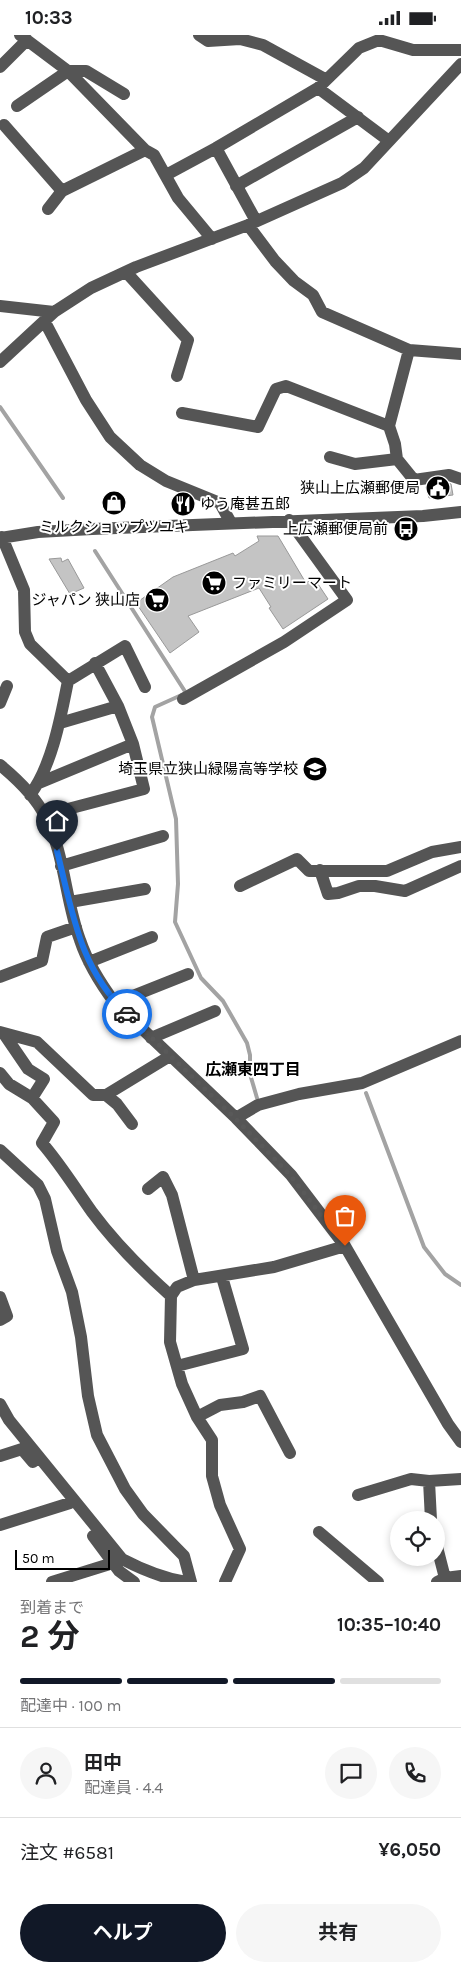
<!DOCTYPE html>
<html lang="ja">
<head>
<meta charset="utf-8">
<style>
  body { margin:0; font-family:Karla,"Noto Sans JP",sans-serif; background:#f6f6f6; color:#202124; height:100vh; display:flex; flex-direction:column; font-size:19px; white-space:nowrap }
  * { box-sizing:border-box; margin:0 }
  p { font-size:16px; color:#757577 }
  .icon { flex:none; width:28px; height:28px; fill:none; stroke:currentColor; stroke-width:2; stroke-linecap:round; stroke-linejoin:round }
  .map { position:relative; height:1547px; overflow:hidden }
  .panel { display:flex; flex-direction:column; background:#fff; flex:1 }
  .panel>* { flex:none }
  .buttons { position:absolute; left:390px; top:1476px; display:grid; gap:10px }
  .buttons a { display:grid; place-items:center; width:55px; height:55px; border-radius:50%; background:#fff; box-shadow:0 2px 8px #0003; font-size:25px }
  .scale { position:absolute; left:15px; bottom:12px; width:95px; box-sizing:border-box; padding-left:5px; border:2px solid #000; border-top:0; font-size:14px; line-height:18px; white-space:nowrap; color:#000; -webkit-text-stroke:4px #fff; paint-order:stroke }
  .pin { position:absolute; display:grid; place-items:center; width:42px; height:42px; color:#fff; margin:-51px -21px; border-radius:50% 50% 50% 0; rotate:-45deg; box-shadow:0 0 5px #0007 }
  .pin .icon { rotate:45deg }
  .courier { position:absolute; display:grid; place-items:center; width:50px; height:50px; margin:-25px; border:4px solid #1a73e8; border-radius:50%; background:#fff; color:#222; box-shadow:0 1px 6px #0007 }
  .overview em { font-style:normal; font-weight:700 }
  .overview div { display:flex; flex-direction:column-reverse }
  .overview { display:flex; align-items:center; justify-content:space-between; height:85px; padding:0 20px }
  h1 { font-size:32px; font-weight:700; line-height:38px }
  .bar { display:grid; grid-template-columns:repeat(4,1fr); gap:8px 5px; align-content:center; height:60px; padding:0 20px }
  .bar i { height:6px; border-radius:4px; background:#e0e0e0 }
  .bar .current { background:#111827 }
  .bar p { grid-column:span 4 }
  .line { display:flex; align-items:center; gap:12px; padding:0 20px; border-top:1px solid #e0e0e0 }
  .line div { flex:1 }
  .round { display:grid; place-items:center; flex:none; width:52px; height:52px; border-radius:26px; background:#f6f6f6 }
  .cta { display:flex; gap:10px; margin-top:auto; padding:10px 20px }
  .cta a { flex:1; height:58px; border-radius:30px; background:#111827; color:#fff; font-size:20px; font-weight:700; line-height:58px; text-align:center }
  .cta a+a { background:#f6f6f6; color:#202124 }
  .status { display:flex; justify-content:space-between; align-items:center; height:35px; padding:0 25px; background:#fff; direction:ltr }
  .status svg { height:14px; fill:currentColor }
  .map>svg:first-child { display:block }
</style>
</head>
<body>
<div class="status"><b>10:33</b><svg viewBox="0 0 49 12"><path d="M0 12V9h3v3zM5 12V6h3v6zM10 12V3h3v9zM15 12V0h3v12zM26 1h20v11H26zM47 4h2v5h-2z"/></svg></div>
<div class="map">
<svg width="461" height="1547" viewBox="0 0 461 1547">
  <rect width="100%" height="100%" fill="#fff"/>
  <g fill="none" stroke-linecap="round" stroke-linejoin="round">
    <path stroke="#a3a3a3" stroke-width="4" d="M 0,372 L 63,463
      M 95,516 L 186,658 L 155,672 L 152,682 L 176,784 L 178,849 L 175,887 L 201,943 L 223,966 L 247,1008 L 250,1020 L 250,1039 L 257,1063
      M 366,1058 L 424,1212 L 445,1239 L 461,1250"/>
  </g>
  <path fill="#c4c4c4" stroke="#999" d="M 448,448 L 451,449 L 453,460 L 429,463 L 426,452 Z
    M 257,501 L 278,501 L 306,548 L 314,543 L 328,564 L 283,594 L 269,573 L 271,572 L 259,553 L 188,581 L 199,597 L 170,618 L 136,568 L 173,542 L 233,518 L 235,521 L 259,506 Z
    M 61,523 L 62,527 L 68,524 L 84,553 L 70,559 L 49,524 Z"/>
  <g fill="none" stroke-linecap="round" stroke-linejoin="round">
    <path stroke="#555" stroke-width="12" d="M 20,0 L 68,36 L 145,115 L 154,120 L 178,163 L 212,204
      M 199,0 L 208,6 L 240,4 L 263,10 L 325,44
      M 0,32 L 27,5
      M 318,53 L 389,106
      M 17,71 L 68,36 L 86,36 L 124,59
      M 4,90 L 62,156
      M 216,113 L 256,186
      M 166,140 L 216,113 L 318,53 L 359,13 L 379,5 L 413,15 L 461,15
      M 236,151 L 358,82
      M 48,174 L 62,156 L 145,115
      M 248,190 L 275,226 L 294,246 L 313,260 L 322,277 L 409,315 L 461,319
      M 126,237 L 188,305 L 177,341
      M 0,271 L 54,277
      M 45,287 L 86,365 L 110,402 L 140,430 L 166,446 L 220,468 L 231,488
      M 0,327 L 54,277 L 91,253 L 136,232 L 248,190 L 342,148 L 364,133 L 461,29
      M 182,378 L 258,392 L 276,354 L 286,351 L 389,391
      M 330,422 L 355,429 L 397,424 L 395,409 L 389,391 L 409,315
      M 397,424 L 414,445 L 449,440 L 461,444
      M 2,502 L 24,555 L 25,597 L 30,609 L 68,646 C 61,681 52,731 30,760
      M 0,503 L 38,497 L 92,494 L 423,481 L 461,477
      M 68,646 L 125,611 L 145,652
      M 183,664 L 284,607 L 347,565 L 289,485
      M 0,668 L 7,651
      M 60,688 L 118,671
      M 0,730 C 17,744 35,761 45,781 C 65,819 65,865 80,905 C 88,929 100,948 115,968 L 236,1083 L 291,1140 L 345,1211 L 448,1389 L 461,1407
      M 39,748 L 133,709
      M 45,780 L 144,754 L 133,709 L 118,671 L 95,628
      M 61,831 L 163,801
      M 320,835 L 328,859 L 338,858 L 359,851 L 375,851 L 405,856 L 461,831
      M 240,851 L 297,824 L 309,836 L 387,836 L 432,817 L 461,812
      M 70,867 L 145,854
      M 89,927 L 152,902
      M 0,942 L 42,926 L 47,902 L 76,892
      M 115,968 L 188,939
      M 0,997 L 37,1007 L 93,1060 L 106,1060 L 170,1021
      M 4,999 L 28,1034 L 44,1044 L 32,1063
      M 151,1003 L 215,976
      M 0,1038 L 9,1049 L 32,1063 L 54,1087 L 42,1108 C 61,1130 75,1153 92,1177 C 115,1208 143,1236 171,1261
      M 106,1060 L 117,1069 L 132,1089
      M 236,1083 L 258,1070 L 299,1059 L 362,1048 L 461,1006
      M 0,1115 L 38,1150 L 45,1164 L 57,1216 L 72,1257 L 81,1302 L 88,1361 L 97,1400 L 125,1454 L 143,1479 L 184,1521 L 191,1547
      M 148,1154 L 163,1142 L 172,1160 L 194,1245
      M 0,1262 L 7,1281 L 0,1285
      M 177,1331 L 243,1314 L 222,1242
      M 0,1369 L 9,1385 L 122,1524 C 143,1535 162,1543 186,1547
      M 197,1382 L 220,1370 L 243,1367 L 260,1361 L 290,1418
      M 0,1421 L 22,1414 L 33,1427
      M 358,1460 L 411,1444 L 429,1446
      M 431,1485 L 429,1446 L 461,1444
      M 0,1490 L 70,1468
      M 319,1497 L 378,1547
      M 93,1501 L 119,1536 L 134,1547
      M 436,1508 L 446,1547
      M 52,1547 L 113,1528
      M 225,1547 L 240,1514 L 220,1470 L 212,1441 L 212,1405 L 197,1382 L 182,1349 L 170,1307 L 171,1261 L 177,1252 L 194,1245 L 274,1232 L 345,1211
      M 437,1547 L 445,1543 L 461,1541"/>
  </g>
  <g fill="none" stroke-linecap="round" stroke-linejoin="round">
    <path stroke="#595959" stroke-width="5" stroke-dasharray="0 9" d="M 127,979 L 236,1084 L 290,1140 L 345,1211"/>
    <path stroke="#1a73e8" stroke-width="6" d="M 57,816 C 73,879 79,932 127,979"/>
  </g>
  <defs>
    <symbol id="civic-disc" viewBox="-11 -11 22 22"><circle r="9.5" fill="#000" stroke="#fff"/><path d="M-.6-6.5H3V-4.5H.6V-3L4-1V1h2V6H-6V1h2V-1L-.6-3ZM-1.2 2.5V6h2.4V2.5Z" fill="#fff"/></symbol>
    <symbol id="shop-disc" viewBox="-11 -11 22 22"><circle r="9.5" fill="#000" stroke="#fff"/><path d="M-5-2.5h2.3a2.7 3.5 0 0 1 5.4 0H5L5.5 6h-11ZM-1.5-2.5h3a1.5 2.3 0 0 0-3 0Z" fill="#fff"/></symbol>
    <symbol id="restaurant-disc" viewBox="-11 -11 22 22"><circle r="9.5" fill="#000" stroke="#fff"/><path d="M-5-6h1v4h1v-4h1v4h1v-4h1v5L-1.5 .5V6h-2V.5L-5-1ZM5-6V6H3V1.5H1.5Q1.5-4 5-6Z" fill="#fff"/></symbol>
    <symbol id="bus-disc" viewBox="-11 -11 22 22"><circle r="9.5" fill="#000" stroke="#fff"/><path d="M-5-6H5V4H4V6H2V4H-2V6H-4V4H-5ZM-3.5-4V0h7V-4ZM-3.5 1.2v1.5H-2V1.2ZM2 1.2v1.5H3.5V1.2Z" fill="#fff"/></symbol>
    <symbol id="supermarket-disc" viewBox="-11 -11 22 22"><circle r="9.5" fill="#000" stroke="#fff"/><path d="M-6-5.5h2.5l.6 2H6L4.5 2H-2.5L-4.4-4H-6ZM-1.5 3.2a1.3 1.3 0 1 0 .1 0ZM3 3.2a1.3 1.3 0 1 0 .1 0Z" fill="#fff"/></symbol>
    <symbol id="school-disc" viewBox="-11 -11 22 22"><circle r="9.5" fill="#000" stroke="#fff"/><path d="M0-5L7-2L0 1L-7-2ZM-4 1L0 2.5L4 1V4Q0 6-4 4Z" fill="#fff"/></symbol>
  </defs>
  <g fill-rule="evenodd">
    <use href="#civic-disc" x="424" y="439" width="28" height="28"/>
    <use href="#shop-disc" x="100" y="454" width="28" height="28"/>
    <use href="#restaurant-disc" x="169" y="455" width="28" height="28"/>
    <use href="#bus-disc" x="392" y="480" width="28" height="28"/>
    <use href="#supermarket-disc" x="200" y="534" width="28" height="28"/>
    <use href="#supermarket-disc" x="143" y="551" width="28" height="28"/>
    <use href="#school-disc" x="301" y="720" width="28" height="28"/>
  </g>
  <g text-anchor="middle" stroke-width="4" stroke-linejoin="round" paint-order="stroke">
    <g font-size="15" fill="#000" stroke="#fff" text-anchor="end">
      <text x="420" y="458">狭山上広瀬郵便局</text>
      <text x="200" y="474" text-anchor="start">ゆう庵甚五郎</text>
      <text x="114" y="497" text-anchor="middle">ミルクショップツユキ</text>
      <text x="388" y="499">上広瀬郵便局前</text>
      <text x="232" y="553" text-anchor="start">ファミリーマート</text>
      <text x="140" y="570">ジャパン 狭山店</text>
      <text x="298" y="739">埼玉県立狭山緑陽高等学校</text>
    </g>
    <g font-size="16" font-weight="bold" fill="#000" stroke="#fff">
      <text x="253" y="1040">広瀬東四丁目</text>
    </g>
  </g>
</svg>
<div class="buttons">
<a><svg class="icon" aria-label="locate" viewBox="0 0 24 24"><circle cx="12" cy="12" r="6"/><path d="M12 2v4M12 18v4M2 12h4M18 12h4"/></svg></a>
</div>
<div class="scale">50 m</div>
<div class="pin" style="left:345px;top:1211px;background:#ea580c"><svg class="icon" aria-label="bag" viewBox="0 0 24 24"><path d="M5 8h14l-1 12H6zM9 8a3 3 0 0 1 6 0"/></svg></div>
<div class="pin" style="left:57px;top:816px;background:#1f2937"><svg class="icon" aria-label="home" viewBox="0 0 24 24"><path d="M3 11l9-7 9 7M6 9v11h12V9"/></svg></div>
<div class="courier" style="left:127px;top:979px"><svg class="icon" aria-label="car" viewBox="0 0 24 24"><path d="M5 17H2v-5l4-1 3-4h7l3 4 3 1v5h-3M9 17h6M6 11h13"/><circle cx="7" cy="17" r="2"/><circle cx="17" cy="17" r="2"/></svg></div>
</div>
<section class="panel">
<div class="overview"><div><h1>2 分</h1><p>到着まで</p></div><em>10:35–10:40</em></div>
<div class="bar"><i class="current"></i><i class="current"></i><i class="current"></i><i></i><p>配達中 · 100 m</p></div>
<div class="line" style="height:90px"><a class="round"><svg class="icon" aria-label="person" viewBox="0 0 24 24"><circle cx="12" cy="8" r="4"/><path d="M4 21q1-7 8-7t8 7"/></svg></a><div><b>田中</b><p>配達員 · 4.4</p></div><a class="round"><svg class="icon" aria-label="chat" viewBox="0 0 24 24"><path d="M4 5h16v11H9l-5 4z"/></svg></a><a class="round"><svg class="icon" aria-label="phone" viewBox="0 0 24 24"><path d="M5 4h4l2 5-3 2q2 4 5 5l2-3 5 2v4C11 20 4 13 5 4z"/></svg></a></div>
<div class="line" style="height:65px"><div>注文 #6581</div><b>¥6,050</b></div>
<div class="cta"><a>ヘルプ</a><a>共有</a></div>
</section>
</body>
</html>
